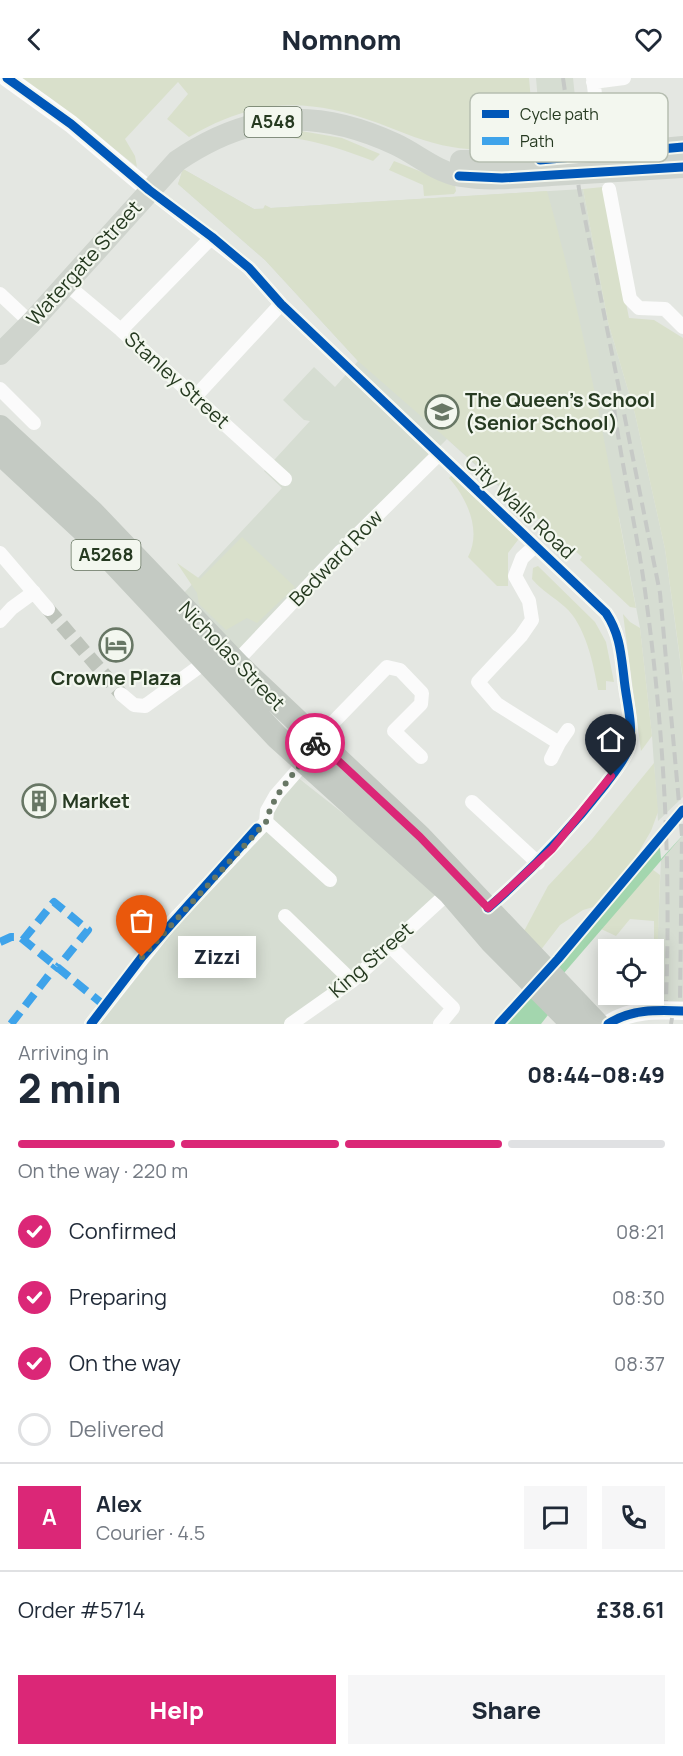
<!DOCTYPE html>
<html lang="en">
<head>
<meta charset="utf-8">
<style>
  body { margin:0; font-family:Manrope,sans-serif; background:#f6f6f7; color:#1f2937; height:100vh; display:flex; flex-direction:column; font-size:22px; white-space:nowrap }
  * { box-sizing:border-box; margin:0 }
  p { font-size:20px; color:#747a83 }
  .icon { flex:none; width:33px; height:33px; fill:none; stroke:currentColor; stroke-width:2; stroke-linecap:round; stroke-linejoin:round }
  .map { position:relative; height:946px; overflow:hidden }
  .details { display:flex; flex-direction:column; background:#fff; flex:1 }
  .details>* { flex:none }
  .controls { position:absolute; left:598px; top:861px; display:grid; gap:12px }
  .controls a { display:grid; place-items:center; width:66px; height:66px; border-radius:0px; background:#fff; box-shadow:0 3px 15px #0003; font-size:30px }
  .pin { position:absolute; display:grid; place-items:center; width:51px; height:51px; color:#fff; margin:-62px -26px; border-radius:50% 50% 50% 0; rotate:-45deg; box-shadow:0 0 6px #0007 }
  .pin .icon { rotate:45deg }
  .courier { position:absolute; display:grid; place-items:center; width:60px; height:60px; margin:-30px; border:4px solid #db2777; border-radius:50%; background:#fff; color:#222; box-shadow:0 2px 8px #0007 }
  .bubble { position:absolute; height:42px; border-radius:0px; background:#fff; box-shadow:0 3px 15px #0003; font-size:20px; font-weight:800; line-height:42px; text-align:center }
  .headline em { font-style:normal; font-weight:800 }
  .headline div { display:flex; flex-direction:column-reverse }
  .headline { display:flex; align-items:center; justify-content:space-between; height:102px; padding:0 18px }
  h1 { font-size:39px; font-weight:800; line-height:45px }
  .bar { display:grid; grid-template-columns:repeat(4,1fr); gap:9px 6px; align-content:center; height:72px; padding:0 18px }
  .bar i { height:8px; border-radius:4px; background:#e0e1e3 }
  .bar .selected { background:#db2777 }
  .bar p { grid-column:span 4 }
  .line { display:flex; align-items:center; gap:15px; padding:0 18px; border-top:2px solid #e0e1e3 }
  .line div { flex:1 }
  .round { display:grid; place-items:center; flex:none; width:63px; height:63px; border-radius:0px; background:#f6f6f7 }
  ol { padding:0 18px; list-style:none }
  li { display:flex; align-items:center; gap:18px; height:66px }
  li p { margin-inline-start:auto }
  li .icon { padding:6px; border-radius:50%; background:#db2777; color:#fff; stroke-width:4 }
  li:last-child { color:#747a83 }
  li i { width:33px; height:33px; border:3px solid #e0e1e3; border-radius:50% }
  .action { display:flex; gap:12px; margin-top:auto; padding:12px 18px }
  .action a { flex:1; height:69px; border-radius:0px; background:#db2777; color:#fff; font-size:24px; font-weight:800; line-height:69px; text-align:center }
  .action a+a { background:#f6f6f7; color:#1f2937 }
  header { display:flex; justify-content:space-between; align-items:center; height:78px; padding:0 18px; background:#fff; font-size:27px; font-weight:800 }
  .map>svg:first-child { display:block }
</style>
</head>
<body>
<header><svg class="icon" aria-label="back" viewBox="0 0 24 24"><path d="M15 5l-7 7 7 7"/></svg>Nomnom<svg class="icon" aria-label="heart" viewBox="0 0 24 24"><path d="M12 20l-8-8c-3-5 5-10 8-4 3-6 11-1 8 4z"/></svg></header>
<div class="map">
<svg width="683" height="946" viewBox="0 0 683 946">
  <rect width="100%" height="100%" fill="#e4e7e2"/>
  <path fill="#d6ddd2" d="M 536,0 L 573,0 L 580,66 L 542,71 Z
    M 183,91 L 254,131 L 583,111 L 608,244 L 635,336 L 665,471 L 683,604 L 683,719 L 658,743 L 652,658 L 640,550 L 619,439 L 507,416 L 447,361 L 236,576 L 182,517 L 282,410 L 264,393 L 310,343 L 304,342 L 283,322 L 314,289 L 335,309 L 358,283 L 265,182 L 178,106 Z
    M 297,699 L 447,817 L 291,946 L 91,946 L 267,740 Z
    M 683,757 L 683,923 L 655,923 L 661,781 Z"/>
  <path fill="#d9e0cb" d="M 19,0 L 529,0 L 535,68 C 508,71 479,74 452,69 C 426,65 402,54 378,45 C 306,19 256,20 189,59 L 167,41 L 188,16 L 178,4 L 125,61 L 135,78 L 137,89 L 49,19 Z
    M 295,52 L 342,60 L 380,76 L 373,83 C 325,65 297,57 245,57 Z
    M 394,83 L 455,107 L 456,113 L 454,116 L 424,118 L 423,107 L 389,92 Z
    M 183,91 L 254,131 L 263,131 L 265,127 L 271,130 L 547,113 C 586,250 609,391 636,530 L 630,529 L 580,482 L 582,479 L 358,283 L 265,182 L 178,106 Z
    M 603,109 L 629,240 L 654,242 L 683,260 L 683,602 L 665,471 L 635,336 L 608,244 L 583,111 Z
    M 454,395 L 521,458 L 508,475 L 508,508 L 497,508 L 468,479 C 482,453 467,420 449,400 Z
    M 242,459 L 295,509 L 257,545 L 247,540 L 226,552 L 199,526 L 197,515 L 177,485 L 200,501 Z
    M 538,488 L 595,544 L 606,564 L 614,604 L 606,603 L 606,612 L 598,612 C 594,587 585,546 565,529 C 554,519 542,513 532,501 L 533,490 Z
    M 623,536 L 630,544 L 640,550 L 652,658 L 641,673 Z
    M 654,685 L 658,734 L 651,753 L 634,782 L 597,828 L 583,832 L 560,847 L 540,873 L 523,855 L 548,808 L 592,761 Z
    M 652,791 L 660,797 L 657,888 L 654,888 L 654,843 L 630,841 L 616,858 L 601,851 Z"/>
  <path fill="#a3d6ae" d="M 683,735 L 683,757 L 564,895 L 548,937 L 541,946 L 504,946 L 561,884 Z"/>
  <path fill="#e4e7e2" d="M 683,732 L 683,757 L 661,781 L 659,759 Z"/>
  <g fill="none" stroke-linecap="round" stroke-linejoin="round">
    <path stroke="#bec4bb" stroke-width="14" stroke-dasharray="14 7" stroke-linecap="butt" d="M 48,531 L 121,616"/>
    <path stroke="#fbfbfb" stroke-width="14" d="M 593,0 L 603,81
      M 593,4 L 624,0
      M 609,111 L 630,221 L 639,230 L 665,231 L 683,249
      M 149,112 L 249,190 L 281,226 L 606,535 C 620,556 621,576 624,600 C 626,622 634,648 629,669 C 626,681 612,697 605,707 C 569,753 532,792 488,830
      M 66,206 L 121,252 L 285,401
      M 0,216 L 31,245
      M 121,252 L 212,159
      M 0,311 L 34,345
      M 195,319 L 281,226
      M 350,464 L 439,376
      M 535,468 L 522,480 L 515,498 L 529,523 L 532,542 L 521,558 L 478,604 L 497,626 L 559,665 L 568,652
      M 0,475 L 48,531
      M 0,543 L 12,530 L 34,514
      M 235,585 L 341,473
      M 121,616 L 134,627 L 145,628 L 211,580
      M 551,681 L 559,665
      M 472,724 L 538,785
      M 266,744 L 330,802
      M 285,838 L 352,903
      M 390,868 L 453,930 L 440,946
      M 91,946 L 170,846 L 266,744 L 267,733 L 276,717 L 304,685 L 316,662 L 387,589 L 400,592 L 422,615 L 421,626 L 394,653 L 421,679
      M 291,946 L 352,903 L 449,814"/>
    <path stroke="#fbfbfb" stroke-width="18" d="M 7,0 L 71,46 L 149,112
      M 608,946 C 631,931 656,932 683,933"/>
    <path stroke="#cfd4cd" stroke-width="22" d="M 461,83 L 540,82 L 683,69
      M 0,276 L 31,245 L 177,83 C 249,34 315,29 395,66 C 417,76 436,94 461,98 C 490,103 522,99 551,97 C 595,94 639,92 683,89"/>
    <path stroke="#c4cac3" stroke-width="24" d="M 0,349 L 92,434 L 239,588 L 420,759 L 597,946
      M 0,375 L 83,452 L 277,659 L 449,814 L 491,863 L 573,946"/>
    <path stroke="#c6c9c6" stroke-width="4" stroke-dasharray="12 6" stroke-linecap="butt" d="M 563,0 L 579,111 L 660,515 L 682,758 L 680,923
      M 612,314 C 620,383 637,450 646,520 C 664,653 671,788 666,923
      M 671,946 L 672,940"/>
    <path stroke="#3ea3ea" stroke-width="8" stroke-dasharray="15 8" stroke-linecap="butt" d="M 23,862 L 54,824 L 88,852 L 58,889
      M 0,864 L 11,859 L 20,859 L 105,928
      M 11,946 L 56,888"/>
    <defs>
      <path id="cycleway" d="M 7,0 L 71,46 L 149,112 L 212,159 L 249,190 L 281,226 L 606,535 C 620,556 621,576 624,600 C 626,622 634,648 629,669 C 626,681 612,697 605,707 C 569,753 532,792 488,830
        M 540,82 L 683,69
        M 459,98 L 502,100 L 683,89
        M 91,946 L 142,879 L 257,750
        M 499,946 L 558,881 L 683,732
        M 608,946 C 631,931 656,932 683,933"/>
    </defs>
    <use href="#cycleway" stroke="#f3f7ef" stroke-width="13"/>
    <use href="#cycleway" stroke="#0057b8" stroke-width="9"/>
  </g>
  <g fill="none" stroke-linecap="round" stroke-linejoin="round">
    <path stroke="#687765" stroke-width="6" stroke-dasharray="0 10.8" d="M 142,879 L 266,744 C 274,712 299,693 315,665"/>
    <path stroke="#db2777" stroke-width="8" d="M 315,665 L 316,662 L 420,759 L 488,830 L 552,771 L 611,698"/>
  </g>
  <defs>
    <symbol id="school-ring" viewBox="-11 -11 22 22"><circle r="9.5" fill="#f3f7ef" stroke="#687765" stroke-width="1.5"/><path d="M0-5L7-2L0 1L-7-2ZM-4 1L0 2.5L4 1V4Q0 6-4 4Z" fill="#687765"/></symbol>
    <symbol id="hotel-ring" viewBox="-11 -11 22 22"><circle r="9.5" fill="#f3f7ef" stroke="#687765" stroke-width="1.5"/><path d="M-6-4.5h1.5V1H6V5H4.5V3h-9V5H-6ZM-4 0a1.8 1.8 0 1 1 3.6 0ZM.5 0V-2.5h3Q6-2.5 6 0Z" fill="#687765"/></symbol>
    <symbol id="building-ring" viewBox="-11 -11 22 22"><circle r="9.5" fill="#f3f7ef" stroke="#687765" stroke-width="1.5"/><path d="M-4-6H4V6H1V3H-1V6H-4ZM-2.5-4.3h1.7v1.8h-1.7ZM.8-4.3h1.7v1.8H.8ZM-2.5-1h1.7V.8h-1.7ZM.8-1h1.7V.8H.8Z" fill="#687765"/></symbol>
  </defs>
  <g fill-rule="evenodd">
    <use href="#school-ring" x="423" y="315" width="38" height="38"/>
    <use href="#hotel-ring" x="97" y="548" width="38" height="38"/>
    <use href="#building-ring" x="20" y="704" width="38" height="38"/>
  </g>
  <g text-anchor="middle" stroke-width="4.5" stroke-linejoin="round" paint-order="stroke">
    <g fill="#f3f7ef" stroke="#64735f" stroke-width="1.5">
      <rect x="244.5" y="29" width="57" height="30" rx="4.5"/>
      <rect x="71.5" y="462" width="69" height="30" rx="4.5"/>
    </g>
    <g font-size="18" font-weight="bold" fill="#263a21">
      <text x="273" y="50">A548</text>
      <text x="106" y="483">A5268</text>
    </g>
    <g font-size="20" fill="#263a21" stroke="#f3f7ef">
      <text transform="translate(84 185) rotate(-48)" y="7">Watergate Street</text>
      <text transform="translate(177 302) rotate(42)" y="7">Stanley Street</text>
      <text transform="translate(520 429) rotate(43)" y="7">City Walls Road</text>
      <text transform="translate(336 480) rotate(-46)" y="7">Bedward Row</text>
      <text transform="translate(232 578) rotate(46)" y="7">Nicholas Street</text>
      <text transform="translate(371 882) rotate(-41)" y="7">King Street</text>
    </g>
    <g font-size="20" font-weight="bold" fill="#263a21" stroke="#f3f7ef" text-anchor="start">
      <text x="465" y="329">The Queen's School<tspan x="465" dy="23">(Senior School)</tspan></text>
      <text x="116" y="607" text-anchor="middle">Crowne Plaza</text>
      <text x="62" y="730">Market</text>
    </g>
  </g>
  <rect x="470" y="15" width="198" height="69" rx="9" fill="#f3f7ef" stroke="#b6beb1" stroke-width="1.5"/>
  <rect x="482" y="32" width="27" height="8" fill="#0057b8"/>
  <rect x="482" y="59" width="27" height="8" fill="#3ea3ea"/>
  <g font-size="16" fill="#263a21">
    <text x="520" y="42">Cycle path</text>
    <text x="520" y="69">Path</text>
  </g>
</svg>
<div class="controls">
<a><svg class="icon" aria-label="locate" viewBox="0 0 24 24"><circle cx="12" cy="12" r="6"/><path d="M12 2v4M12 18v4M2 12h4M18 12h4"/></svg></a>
</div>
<div class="pin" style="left:142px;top:879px;background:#ea580c"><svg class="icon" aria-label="bag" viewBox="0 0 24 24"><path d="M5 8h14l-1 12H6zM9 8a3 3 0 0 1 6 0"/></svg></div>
<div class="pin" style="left:611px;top:698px;background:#1f2937"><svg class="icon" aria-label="home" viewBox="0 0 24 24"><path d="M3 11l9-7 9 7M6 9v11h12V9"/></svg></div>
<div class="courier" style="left:315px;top:665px"><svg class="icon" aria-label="bike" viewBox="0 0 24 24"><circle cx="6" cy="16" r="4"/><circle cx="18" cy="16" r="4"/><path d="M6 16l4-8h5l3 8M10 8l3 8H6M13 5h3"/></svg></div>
<div class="bubble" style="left:178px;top:858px;width:78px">Zizzi</div>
</div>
<section class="details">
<div class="headline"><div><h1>2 min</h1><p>Arriving in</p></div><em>08:44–08:49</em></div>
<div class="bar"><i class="selected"></i><i class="selected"></i><i class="selected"></i><i></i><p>On the way · 220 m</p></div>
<ol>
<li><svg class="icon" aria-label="check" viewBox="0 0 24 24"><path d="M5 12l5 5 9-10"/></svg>Confirmed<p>08:21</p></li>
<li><svg class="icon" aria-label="check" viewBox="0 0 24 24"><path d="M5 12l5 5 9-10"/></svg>Preparing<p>08:30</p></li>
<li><svg class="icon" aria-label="check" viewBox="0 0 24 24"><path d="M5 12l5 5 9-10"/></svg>On the way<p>08:37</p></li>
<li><i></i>Delivered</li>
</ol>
<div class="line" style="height:108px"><b class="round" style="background:#db2777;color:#fff">A</b><div><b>Alex</b><p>Courier · 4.5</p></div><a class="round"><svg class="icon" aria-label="chat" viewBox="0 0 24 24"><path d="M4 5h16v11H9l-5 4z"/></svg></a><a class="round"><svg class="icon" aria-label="phone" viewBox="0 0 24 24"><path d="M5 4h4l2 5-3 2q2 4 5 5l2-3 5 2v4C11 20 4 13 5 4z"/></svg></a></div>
<div class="line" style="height:78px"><div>Order #5714</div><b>£38.61</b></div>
<div class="action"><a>Help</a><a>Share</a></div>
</section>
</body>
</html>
